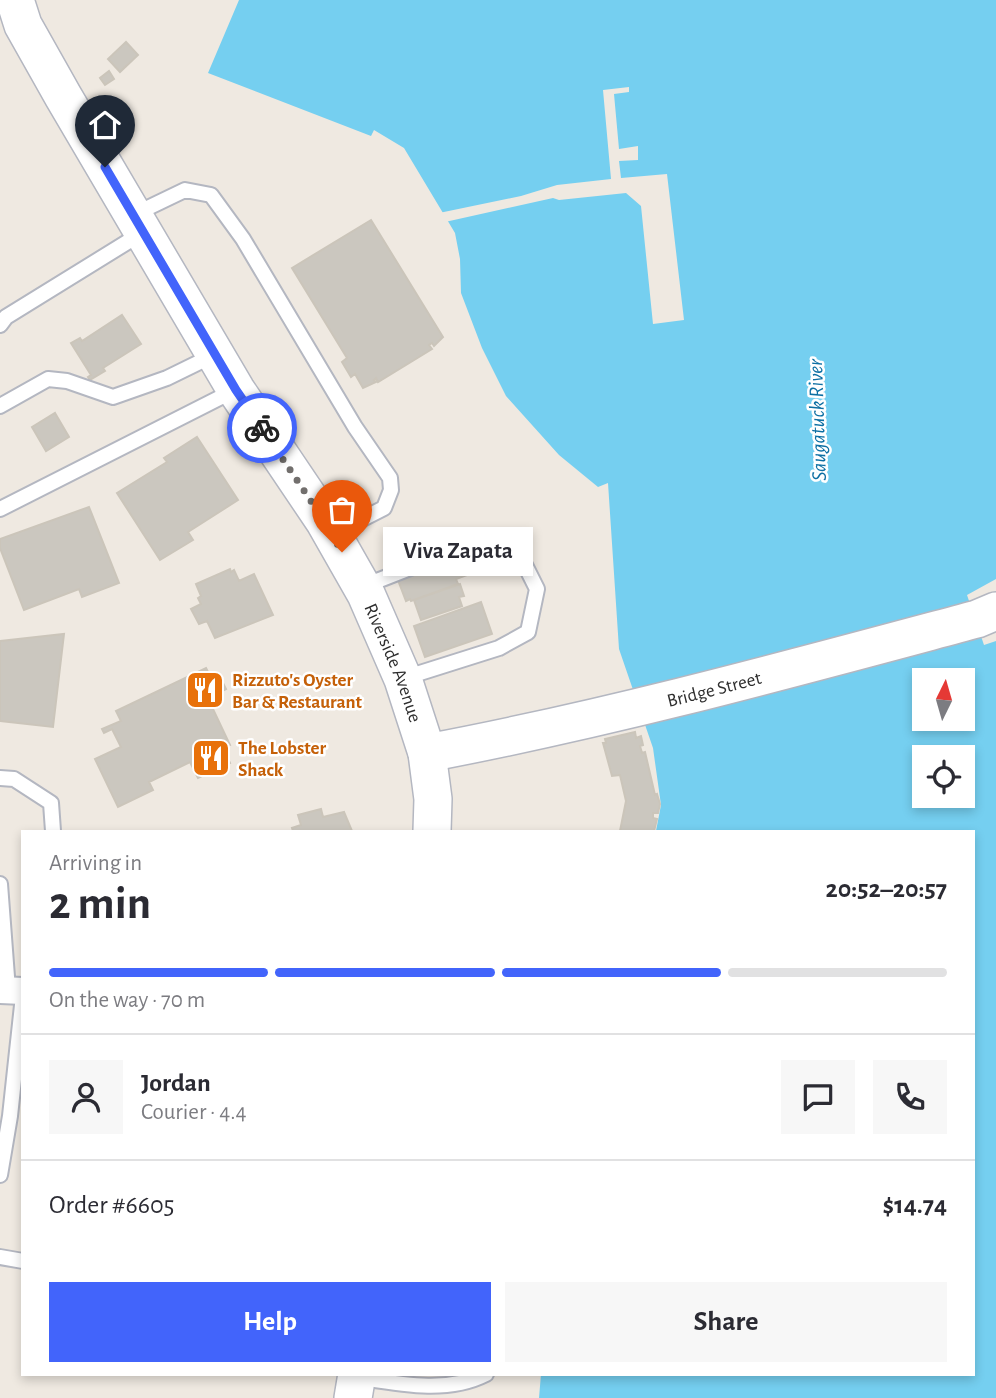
<!DOCTYPE html>
<html lang="en">
<head>
<meta charset="utf-8">
<style>
  body { margin:0; font-family:"Alegreya Sans",sans-serif; background:#f7f7f7; color:#2b2b33; height:100vh; display:flex; flex-direction:column; font-size:26px; white-space:nowrap }
  * { box-sizing:border-box; margin:0 }
  p { font-size:23px; color:#7c7c81 }
  .icon { flex:none; width:38px; height:38px; fill:none; stroke:currentColor; stroke-width:2; stroke-linecap:round; stroke-linejoin:round }
  .map { position:relative; flex:1; overflow:hidden }
  .drawer { position:absolute; left:21px; top:830px; width:954px; height:546px; display:flex; flex-direction:column; background:#fff; border-radius:0px; box-shadow:0 4px 10px #0003 }
  .drawer>* { flex:none }
  .needle { width:46px; rotate:5deg }
  .tools { position:absolute; left:912px; top:668px; display:grid; gap:14px }
  .tools a { display:grid; place-items:center; width:63px; height:63px; border-radius:0px; background:#fff; box-shadow:0 4px 10px #0003; font-size:35px }
  .pin { position:absolute; display:grid; place-items:center; width:60px; height:60px; color:#fff; margin:-72px -30px; border-radius:50% 50% 50% 0; rotate:-45deg; box-shadow:0 0 7px #0007 }
  .pin .icon { rotate:45deg }
  .courier { position:absolute; display:grid; place-items:center; width:70px; height:70px; margin:-35px; border:5px solid #4264fb; border-radius:50%; background:#fff; color:#222; box-shadow:0 2px 9px #0007 }
  .bubble { position:absolute; height:49px; border-radius:0px; background:#fff; box-shadow:0 4px 10px #0003; font-size:23px; font-weight:600; line-height:49px; text-align:center }
  .summary em { font-style:normal; font-weight:600 }
  .summary div { display:flex; flex-direction:column-reverse }
  .summary { display:flex; align-items:center; justify-content:space-between; height:119px; padding:0 28px }
  h1 { font-size:46px; font-weight:600; line-height:52px }
  .bar { display:grid; grid-template-columns:repeat(4,1fr); gap:10px 7px; align-content:center; height:84px; padding:0 28px }
  .bar i { height:9px; border-radius:5px; background:#e1e1e2 }
  .bar .current { background:#4264fb }
  .bar p { grid-column:span 4 }
  .line { display:flex; align-items:center; gap:18px; padding:0 28px; border-top:2px solid #e1e1e2 }
  .line div { flex:1 }
  .round { display:grid; place-items:center; flex:none; width:74px; height:74px; border-radius:0px; background:#f7f7f7 }
  .button { display:flex; gap:14px; margin-top:auto; padding:14px 28px }
  .button a { flex:1; height:80px; border-radius:0px; background:#4264fb; color:#fff; font-size:28px; font-weight:600; line-height:80px; text-align:center }
  .button a+a { background:#f7f7f7; color:#2b2b33 }
  .map>svg:first-child { display:block }
</style>
</head>
<body>
<div class="map">
<svg width="996" height="1398" viewBox="0 0 996 1398">
  <rect width="100%" height="100%" fill="#efe9e1"/>
  <path fill="#75cff0" fill-rule="evenodd" d="M 239,0 L 996,0 L 996,579 L 967,595 L 984,645 L 996,641 L 996,1398 L 539,1398 L 541,1374 L 973,1374 L 973,831 L 656,831 L 661,805 L 653,748 L 619,649 L 608,483 L 598,487 L 559,455 L 506,396 L 482,348 L 461,293 L 460,259 L 455,233 L 404,148 L 374,130 L 371,136 L 208,73 ZM 924,681 L 962,681 L 962,719 L 924,719 ZM 924,758 L 962,758 L 962,796 L 924,796 Z"/>
  <path fill="#efe9e1" d="M 629,87 L 629,92 L 614,94 L 619,149 L 638,146 L 638,160 L 619,161 L 621,178 L 667,174 L 684,320 L 653,324 L 641,206 L 626,193 L 559,200 L 553,198 L 445,222 L 439,213 L 521,196 L 557,185 L 611,179 L 603,90 Z"/>
  <path fill="#cbc7bf" stroke="#cbc5ba" stroke-width="2" d="M 126,42 L 138,55 L 120,72 L 108,59 Z
    M 109,71 L 114,79 L 105,85 L 100,78 Z
    M 371,220 L 443,337 L 434,346 L 432,343 L 429,345 L 432,349 L 378,382 L 376,378 L 374,380 L 376,382 L 363,388 L 355,374 L 351,377 L 342,362 L 347,358 L 292,268 Z
    M 122,315 L 141,344 L 103,368 L 105,371 L 90,380 L 88,377 L 91,375 L 71,343 L 80,338 L 82,341 Z
    M 55,413 L 69,437 L 46,451 L 32,427 Z
    M 197,437 L 238,500 L 188,532 L 193,540 L 160,560 L 117,493 L 167,462 L 164,458 Z
    M 89,507 L 119,583 L 82,597 L 79,589 L 24,610 L 0,548 L 0,539 Z
    M 448,562 L 449,565 L 456,563 L 458,571 L 468,568 L 470,574 L 456,579 L 458,584 L 411,601 L 410,599 L 406,601 L 398,580 Z
    M 230,569 L 231,572 L 234,570 L 239,581 L 254,574 L 273,615 L 215,638 L 207,621 L 199,624 L 191,609 L 201,604 L 198,598 L 201,596 L 196,584 Z
    M 460,584 L 464,596 L 459,597 L 462,606 L 421,620 L 414,600 Z
    M 481,602 L 492,634 L 425,657 L 414,626 Z
    M 64,634 L 53,727 L 0,721 L 0,641 Z
    M 206,668 L 212,680 L 220,677 L 226,689 L 217,694 L 221,702 L 212,707 L 230,745 L 223,748 L 230,763 L 198,778 L 190,762 L 149,782 L 153,790 L 118,807 L 95,759 L 121,747 L 112,729 L 104,733 L 102,729 L 121,721 L 116,711 Z
    M 635,732 L 636,738 L 641,736 L 643,745 L 640,746 L 642,753 L 645,752 L 655,795 L 657,794 L 660,804 L 658,813 L 653,813 L 653,818 L 657,819 L 654,831 L 620,831 L 626,801 L 620,775 L 612,776 L 603,743 L 606,743 L 605,739 Z
    M 321,809 L 323,817 L 344,812 L 352,831 L 293,831 L 292,828 L 301,825 L 298,815 Z"/>
  <g fill="none" stroke-linecap="round" stroke-linejoin="round">
    <defs>
      <path id="lane" d="M 133,215 L 185,190 L 211,195 L 243,239 L 355,427 L 390,478 L 391,490 L 384,508 L 333,534
        M 0,325 L 6,317 L 142,233
        M 0,406 L 48,379 L 67,381 L 113,397 L 167,378 L 214,355
        M 0,509 L 235,390
        M 364,586 L 446,554 L 483,548 L 524,563 L 537,589 L 528,632 L 499,648 L 404,678
        M 0,778 L 14,779 L 51,803 L 53,831
        M 0,884 L 8,990
        M 0,1175 L 10,1116 L 23,996
        M 0,1257 L 23,1261
        M 357,1377 C 400,1384 447,1394 486,1374"/>
      <path id="street" d="M 0,990 L 23,991"/>
      <g id="secondary">
        <path id="s1" d="M 15,0 L 23,25 L 63,96 L 236,390 L 325,522 L 366,594 L 403,679 L 427,753 L 433,799 L 432,831"/>
        <path id="s2" d="M 427,753 C 613,718 794,668 977,619 L 996,611"/>
        <path d="M 353,1398 L 357,1374"/>
      </g>
    </defs>
    <use href="#lane" stroke="#b4b7c1" stroke-width="18"/>
    <use href="#street" stroke="#b4b7c1" stroke-width="30"/>
    <use href="#secondary" stroke="#b4b7c1" stroke-width="40"/>
    <use href="#lane" stroke="#fff" stroke-width="14"/>
    <use href="#street" stroke="#fff" stroke-width="26"/>
    <use href="#secondary" stroke="#fff" stroke-width="37"/>
  </g>
  <g fill="none" stroke-linecap="round" stroke-linejoin="round">
    <path stroke="#726f6d" stroke-width="7" stroke-dasharray="0 12.6" d="M 262,428 L 325,522 L 342,552"/>
    <path stroke="#4264fb" stroke-width="9" d="M 105,167 L 236,390 L 262,428"/>
  </g>
  <defs>
    <symbol id="restaurant-square" viewBox="-11 -11 22 22"><rect x="-9" y="-9" width="18" height="18" rx="4" fill="#e8710a" stroke="#fff"/><path d="M-5-6h1v4h1v-4h1v4h1v-4h1v5L-1.5 .5V6h-2V.5L-5-1ZM5-6V6H3V1.5H1.5Q1.5-4 5-6Z" fill="#fff"/></symbol>
  </defs>
  <g fill-rule="evenodd">
    <use href="#restaurant-square" x="183" y="668" width="44" height="44"/>
    <use href="#restaurant-square" x="189" y="736" width="44" height="44"/>
  </g>
  <g text-anchor="middle" stroke-width="5" stroke-linejoin="round" paint-order="stroke">
    <g font-size="19" fill="#2e2e2e" stroke="#fff">
      <text dy="7" stroke="none"><textPath href="#s1" startOffset="765">Riverside Avenue</textPath></text>
      <text dy="7" stroke="none"><textPath href="#s2" startOffset="294">Bridge Street</textPath></text>
    </g>
    <g font-size="19" font-weight="bold" fill="#c56008" stroke="#fff" text-anchor="start">
      <text x="232" y="686">Rizzuto's Oyster<tspan x="232" dy="22">Bar &amp; Restaurant</tspan></text>
      <text x="238" y="754">The Lobster<tspan x="238" dy="22">Shack</tspan></text>
    </g>
    <g font-size="21" font-style="italic" fill="#0d6fa3" stroke="#fff">
      <text transform="translate(817 420) rotate(-92)" y="7">Saugatuck River</text>
    </g>
  </g>
</svg>
<div class="tools">
<a><svg class="needle" viewBox="-14 -14 28 28"><path d="M0-13l5 13h-10z" fill="#e53935"/><path d="M0 13l5-13h-10z" fill="#7c7c81"/></svg></a>
<a><svg class="icon" aria-label="locate" viewBox="0 0 24 24"><circle cx="12" cy="12" r="6"/><path d="M12 2v4M12 18v4M2 12h4M18 12h4"/></svg></a>
</div>
<div class="pin" style="left:342px;top:552px;background:#ea580c"><svg class="icon" aria-label="bag" viewBox="0 0 24 24"><path d="M5 8h14l-1 12H6zM9 8a3 3 0 0 1 6 0"/></svg></div>
<div class="pin" style="left:105px;top:167px;background:#1f2937"><svg class="icon" aria-label="home" viewBox="0 0 24 24"><path d="M3 11l9-7 9 7M6 9v11h12V9"/></svg></div>
<div class="courier" style="left:262px;top:428px"><svg class="icon" aria-label="bike" viewBox="0 0 24 24"><circle cx="6" cy="16" r="4"/><circle cx="18" cy="16" r="4"/><path d="M6 16l4-8h5l3 8M10 8l3 8H6M13 5h3"/></svg></div>
<div class="bubble" style="left:383px;top:527px;width:150px">Viva Zapata</div>
<section class="drawer">
<div class="summary"><div><h1>2 min</h1><p>Arriving in</p></div><em>20:52–20:57</em></div>
<div class="bar"><i class="current"></i><i class="current"></i><i class="current"></i><i></i><p>On the way · 70 m</p></div>
<div class="line" style="height:126px"><a class="round"><svg class="icon" aria-label="person" viewBox="0 0 24 24"><circle cx="12" cy="8" r="4"/><path d="M4 21q1-7 8-7t8 7"/></svg></a><div><b>Jordan</b><p>Courier · 4.4</p></div><a class="round"><svg class="icon" aria-label="chat" viewBox="0 0 24 24"><path d="M4 5h16v11H9l-5 4z"/></svg></a><a class="round"><svg class="icon" aria-label="phone" viewBox="0 0 24 24"><path d="M5 4h4l2 5-3 2q2 4 5 5l2-3 5 2v4C11 20 4 13 5 4z"/></svg></a></div>
<div class="line" style="height:91px"><div>Order #6605</div><b>$14.74</b></div>
<div class="button"><a>Help</a><a>Share</a></div>
</section>
</div>
</body>
</html>
